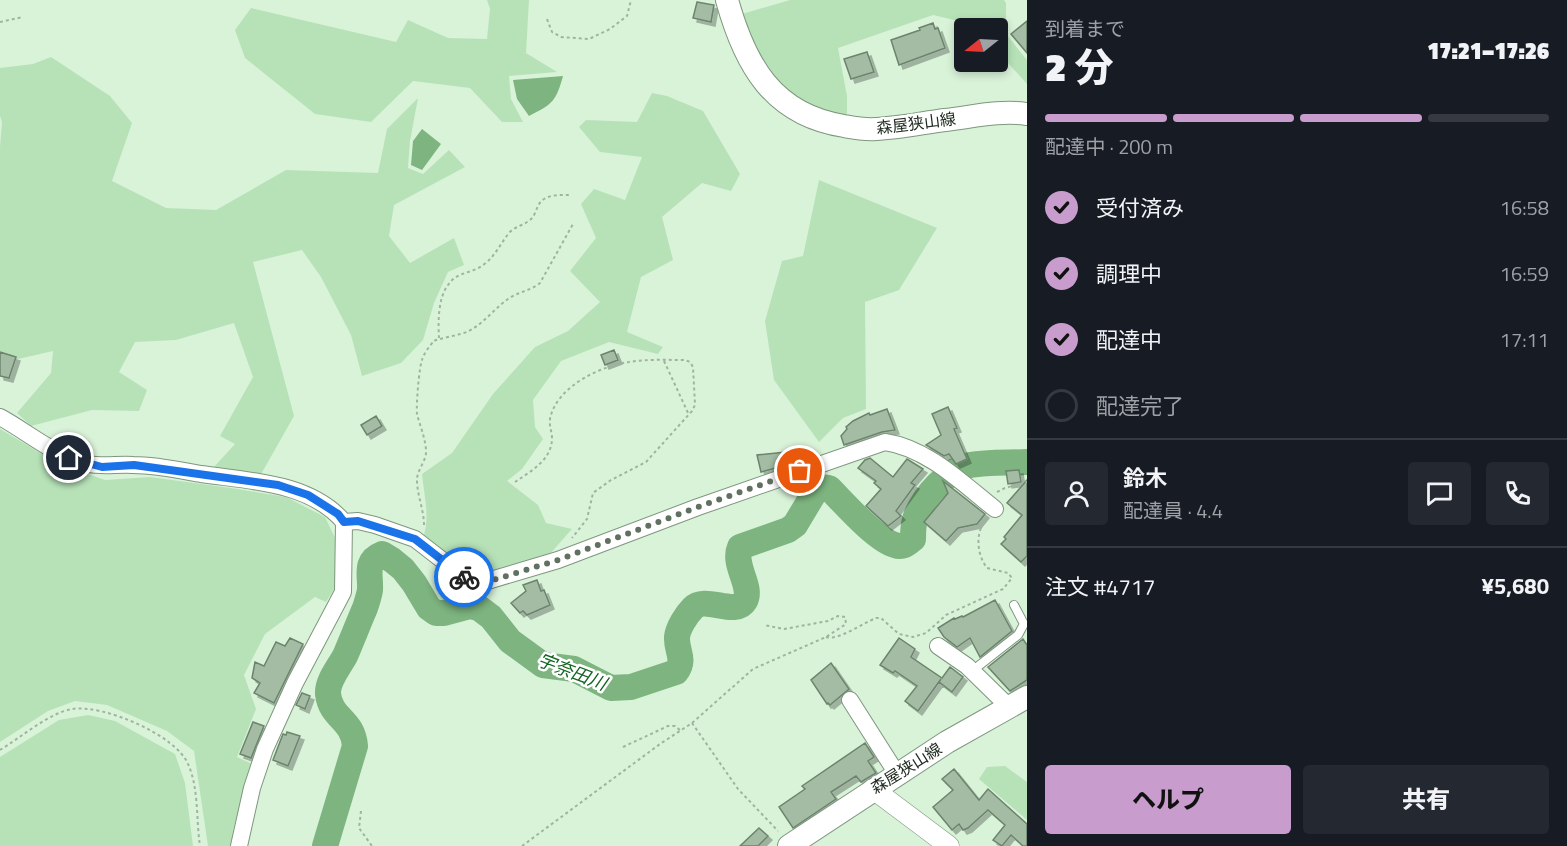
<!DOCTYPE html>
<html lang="ja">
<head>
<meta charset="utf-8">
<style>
  body { margin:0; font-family:"Titillium Web","Noto Sans JP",sans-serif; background:#242831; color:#f1f3f6; height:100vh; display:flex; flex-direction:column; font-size:22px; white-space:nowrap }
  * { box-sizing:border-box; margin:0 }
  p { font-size:20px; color:#9ea1a6 }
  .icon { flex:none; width:33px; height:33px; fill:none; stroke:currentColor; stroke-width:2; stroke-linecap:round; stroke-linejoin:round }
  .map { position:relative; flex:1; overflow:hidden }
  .panel { display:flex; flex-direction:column; background:#171b24; width:540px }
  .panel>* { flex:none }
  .needle { width:39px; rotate:252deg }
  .tools { position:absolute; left:954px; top:18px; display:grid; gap:12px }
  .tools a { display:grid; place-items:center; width:54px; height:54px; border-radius:6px; background:#171b24; box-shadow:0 3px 9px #0003; font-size:30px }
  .pin { position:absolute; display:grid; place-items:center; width:51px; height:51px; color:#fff; margin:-26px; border:3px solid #fff; border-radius:50%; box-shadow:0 2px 6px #0007 }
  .courier { position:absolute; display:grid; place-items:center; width:60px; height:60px; margin:-30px; border:4px solid #1a73e8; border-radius:50%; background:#fff; color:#222; box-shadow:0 2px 8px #0007 }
  .headline em { font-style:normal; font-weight:800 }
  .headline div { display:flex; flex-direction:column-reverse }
  .headline { display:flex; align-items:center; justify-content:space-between; height:102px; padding:0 18px }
  h1 { font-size:39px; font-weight:800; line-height:45px }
  .bar { display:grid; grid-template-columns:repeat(4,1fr); gap:9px 6px; align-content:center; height:72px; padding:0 18px }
  .bar i { height:8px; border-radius:4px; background:#363941 }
  .bar .active { background:#c89dcd }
  .bar p { grid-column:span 4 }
  .line { display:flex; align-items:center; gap:15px; padding:0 18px; border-top:2px solid #363941 }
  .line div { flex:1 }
  .round { display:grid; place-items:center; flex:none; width:63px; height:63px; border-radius:6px; background:#242831 }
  ol { padding:0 18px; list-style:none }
  li { display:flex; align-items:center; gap:18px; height:66px }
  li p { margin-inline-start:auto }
  li .icon { padding:6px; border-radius:50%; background:#c89dcd; color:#111; stroke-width:4 }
  li:last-child { color:#9ea1a6 }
  li i { width:33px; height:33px; border:3px solid #363941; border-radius:50% }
  .button { display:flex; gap:12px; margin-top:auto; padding:12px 18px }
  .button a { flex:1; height:69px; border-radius:6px; background:#c89dcd; color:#111; font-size:24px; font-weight:800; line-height:69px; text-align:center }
  .button a+a { background:#242831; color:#f1f3f6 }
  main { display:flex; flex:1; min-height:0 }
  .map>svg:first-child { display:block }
</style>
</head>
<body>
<main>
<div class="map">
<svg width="1027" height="846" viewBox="0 0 1027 846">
  <defs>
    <filter id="shadow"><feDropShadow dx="4" dy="4" stdDeviation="0" flood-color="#0004"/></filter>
  </defs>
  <rect width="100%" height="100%" fill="#d9f3d9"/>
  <path fill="#b7e2b8" d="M 487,0 L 529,0 L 526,53 L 557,72 L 509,76 L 511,99 L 523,122 L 502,122 L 470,88 L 413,81 L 371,122 L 315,114 L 245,58 L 235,30 L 251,8 L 396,42 L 408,20 L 448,38 L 487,39 L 490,9 Z
    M 790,0 L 1004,0 L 1006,3 L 1006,34 L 1027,60 L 1027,84 L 998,52 L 998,28 L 975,28 L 971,24 L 933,15 L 838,48 L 847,96 L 847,117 L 817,109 L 775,82 L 750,40 L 742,14 Z
    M 51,57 L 110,96 L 132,123 L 112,181 L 166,208 L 216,210 L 286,170 L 378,173 L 387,129 L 418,98 L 410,141 L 408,168 L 423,174 L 449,150 L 465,167 L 394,205 L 389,236 L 410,263 L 454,238 L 464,265 L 448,272 L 434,303 L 423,340 L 401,363 L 362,376 L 351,335 L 321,277 L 302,250 L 253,262 L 294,416 L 260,476 L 213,468 L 235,444 L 220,436 L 253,377 L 234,323 L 176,340 L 135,342 L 119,372 L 147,390 L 139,411 L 92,410 L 31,426 L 17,413 L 51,373 L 53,351 L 14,360 L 0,351 L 0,147 L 2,122 L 0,116 L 0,68 L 33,64 Z
    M 652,93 L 667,96 L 703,111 L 740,174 L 731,191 L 702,183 L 662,217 L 673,260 L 641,277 L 627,332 L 663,347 L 658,354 L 609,342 L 561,361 L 533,400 L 535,427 L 543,439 L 522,469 L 507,481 L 538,505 L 546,523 L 572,529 L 549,555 L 495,575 L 464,572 L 422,540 C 431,519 424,496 422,474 L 452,453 L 493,394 L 535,347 L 568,331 L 600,302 L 570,271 L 596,238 L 581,204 L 594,189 L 625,200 L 642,157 L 600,152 L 579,127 L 586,120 L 637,122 Z
    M 819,180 L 937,228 L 899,290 L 865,302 L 866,409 L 843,418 L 819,442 L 774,380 L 765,321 L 782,261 L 803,256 Z
    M 0,429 L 59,464 L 105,480 L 150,477 L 231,488 L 286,497 L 325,517 L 340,548 L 338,583 L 326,602 L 315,597 L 265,634 L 244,675 L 256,709 L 237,757 L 252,764 L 233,830 L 231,846 L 208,846 L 194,751 L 167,731 L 107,705 L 75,701 L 48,711 L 0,742 Z
    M 88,715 L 115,721 L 175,754 L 185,783 L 193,846 L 0,846 L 0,757 L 59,720 Z
    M 1005,766 L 1027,782 L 1027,820 L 979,779 L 987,767 Z"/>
  <path fill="#7db47f" d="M 563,76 C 556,101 553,104 529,116 L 517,99 L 513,80 Z
    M 422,129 L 441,144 L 422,170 L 411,165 L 413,141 Z"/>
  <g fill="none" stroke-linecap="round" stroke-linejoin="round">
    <path stroke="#7db47f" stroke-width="26" d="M 325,846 L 355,746 C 353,719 331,719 328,694 C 327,681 339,667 345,656 C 352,640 358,624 365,608 C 367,602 369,596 370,590 C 371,576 364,561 382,554 L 392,560 L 403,569 L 414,583 L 429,608 L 436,613 L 444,613 L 470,606 L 479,608 L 491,617 L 510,641 L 543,665 L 574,669 L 611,688 L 631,687 L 676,672 C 686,659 676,651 677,637 C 678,628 686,615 693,608 C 705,595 736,617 745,601 C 753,586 732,565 740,547 L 788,530 L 795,525 L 816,490 L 822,487 L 829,488 C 844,503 876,540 895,545 C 903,548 907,544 913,539 C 913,531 913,523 916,516 C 925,495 947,470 970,465 C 988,462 1009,463 1027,462"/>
  </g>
  <path fill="#a3bca3" stroke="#6c846d" stroke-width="1.5" filter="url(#shadow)" d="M 697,2 L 714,5 L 711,22 L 693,18 Z
    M 1027,21 L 1027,53 L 1011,34 Z
    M 933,23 L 935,29 L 938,28 L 945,48 L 899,65 L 891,40 L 920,30 L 919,28 Z
    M 867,52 L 874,72 L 851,79 L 844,59 Z
    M 614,350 L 618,360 L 605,365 L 601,355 Z
    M 0,352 L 16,357 L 9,378 L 0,376 Z
    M 948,407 L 957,428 L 954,429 L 967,459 L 956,464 L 949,454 L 944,456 L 926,445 L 941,435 L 932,414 Z
    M 887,409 L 895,430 L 882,432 L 844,445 L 841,436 L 847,429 L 846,427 L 853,421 L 869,413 L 870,415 Z
    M 376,416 L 382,426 L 367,435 L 361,425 Z
    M 786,452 L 787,465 L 761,472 L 757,455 Z
    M 870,458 L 893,477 L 907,459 L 923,469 L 911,483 L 915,485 L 896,511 L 901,516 L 888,526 L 866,506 L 881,489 L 874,483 L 876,481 L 858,468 L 865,460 Z
    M 1019,470 L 1021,482 L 1008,484 L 1006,471 Z
    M 1027,480 L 1027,556 L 1021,562 L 1001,544 L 1006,539 L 1004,537 L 1022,515 L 1007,503 Z
    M 943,481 L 985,514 L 977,524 L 958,528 L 946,541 L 924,522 L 948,493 Z
    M 537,580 L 541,591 L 544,590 L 550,605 L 527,615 L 523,611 L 520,613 L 511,603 L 526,591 L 523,585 Z
    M 995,600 L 1012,631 L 980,657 L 970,638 L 957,647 L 944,637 L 938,628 L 954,618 L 955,619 L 962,616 L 963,617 Z
    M 290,638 L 303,644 L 274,703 L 254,693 L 260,683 L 252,678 L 255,662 L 264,666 L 276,642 L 285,646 Z
    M 899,638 L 915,649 L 911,657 L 942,678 L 950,667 L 963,677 L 952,692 L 939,682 L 941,679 L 918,711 L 905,701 L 917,686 L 895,671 L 893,673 L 880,665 Z
    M 1023,639 L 1027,645 L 1027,680 L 1010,691 L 988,667 Z
    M 831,663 L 849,689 L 830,705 L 828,703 L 827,704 L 811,680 Z
    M 302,693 L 310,696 L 305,709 L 296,705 Z
    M 253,722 L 264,726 L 251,758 L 240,754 Z
    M 287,732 L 300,736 L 288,766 L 273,760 L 283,734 L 286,735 Z
    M 865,743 L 874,757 L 868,761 L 876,773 L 861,782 L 856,776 L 831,792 L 836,799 L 793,828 L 779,807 L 805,789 L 802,786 Z
    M 954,769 L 979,800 L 988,789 L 1027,824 L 1027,846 L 1023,846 L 1011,835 L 1002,846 L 993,840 L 1005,825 L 988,810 L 968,828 L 963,830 L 959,824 L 952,830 L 933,807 L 953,790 L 942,779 Z
    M 759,828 L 768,836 L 758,846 L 740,846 Z"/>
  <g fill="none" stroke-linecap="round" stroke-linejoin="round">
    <defs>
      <path id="service" d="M 972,671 L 1018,635 L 1024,624 L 1014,605"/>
      <path id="minor" d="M 0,417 C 29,433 55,456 88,464 C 104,467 117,464 133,465 C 156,465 179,470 201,474 C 249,481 310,482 344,522 L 343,592 L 295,683 L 265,749 L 252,788 L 239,846
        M 344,522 L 358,521 L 375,525 L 415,539 L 464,577 L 484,582 L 558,560 L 698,507 L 885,442 C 927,448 962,483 995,509
        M 938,646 L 967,666 L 1009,707
        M 850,700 L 897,774"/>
      <path id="tertiary" d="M 873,789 L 949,846"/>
      <path id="secondary" d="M 727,0 C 745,65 773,115 844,126 C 855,128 865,130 876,129 C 899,128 922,123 945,120 C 972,117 999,110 1027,114
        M 789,846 L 947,742 L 1027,697"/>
    </defs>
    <use href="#service" stroke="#7e967e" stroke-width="10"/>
    <use href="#minor" stroke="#7e967e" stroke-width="18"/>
    <use href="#tertiary" stroke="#7e967e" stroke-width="21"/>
    <use href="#secondary" stroke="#7e967e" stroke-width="24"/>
    <path stroke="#9fb49f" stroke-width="2" stroke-dasharray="3 3" stroke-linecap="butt" d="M 547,19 L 552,32 L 561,37 L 589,39 L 610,29 L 627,16 L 631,0
      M 0,22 L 23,17
      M 439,338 C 438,322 438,298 448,285 C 457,271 472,274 483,265 C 495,257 500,244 509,233 C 515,226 526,225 532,218 C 537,212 537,203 544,199 C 552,194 562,195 571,195
      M 664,361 L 689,415
      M 515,482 C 531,471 552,460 552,438 C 552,432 549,426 550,419 C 556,387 600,366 629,362 C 647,359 666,360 685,360 L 690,362 L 693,367 L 695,405 L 692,411 L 646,462 L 611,480 L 593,493 L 587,519 L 572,538
      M 997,492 L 1005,488 L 1027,482
      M 424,525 C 424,510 417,495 417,480 C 417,469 427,461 426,450 C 425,437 420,426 417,414 C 416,406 419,368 422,360 C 423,355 430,345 434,341 C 436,339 461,335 469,331 C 484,323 494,309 508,299 C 518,292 530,291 540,283 L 573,224
      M 826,637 C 838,641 863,623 876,618 L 881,618 L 899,634 L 913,637 L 926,633 L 946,615 L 1003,589 L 1012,578 L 1008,573 L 987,568 C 977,555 975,534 985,521
      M 692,723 L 738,789 L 778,831
      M 623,747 L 668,726 L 675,726 L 681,731
      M 0,750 C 20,738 49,713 72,709 C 103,704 176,735 188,764 C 199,788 196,820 200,846
      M 361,811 L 359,828 L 372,846
      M 522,846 L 660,744 L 692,723 L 753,669 L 826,637 L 846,624 L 845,617 L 838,616 L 828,621 L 784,629 L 764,625"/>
    <use href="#service" stroke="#fff" stroke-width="8"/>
    <use href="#minor" stroke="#fff" stroke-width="16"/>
    <use href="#tertiary" stroke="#fff" stroke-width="20"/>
    <use href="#secondary" stroke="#fff" stroke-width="22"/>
  </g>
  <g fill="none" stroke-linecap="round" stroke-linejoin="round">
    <path stroke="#617161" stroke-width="6" stroke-dasharray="0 10.8" d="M 464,577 L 484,582 L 497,579 L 558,560 L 698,507 L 800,471"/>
    <path stroke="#1a73e8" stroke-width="8" d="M 69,458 L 102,467 L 134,465 L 278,485 L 308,495 L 338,514 L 344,522 L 358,521 L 415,539 L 464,577"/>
  </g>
  <g text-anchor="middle" stroke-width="5" stroke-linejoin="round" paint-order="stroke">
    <g font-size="16" fill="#212b21" stroke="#fff">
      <text transform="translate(916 123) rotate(-7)" y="6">森屋狭山線</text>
      <text transform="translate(906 768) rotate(-32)" y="6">森屋狭山線</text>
    </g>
    <g font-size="18" font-style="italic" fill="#116320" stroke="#fff">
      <text transform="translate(572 672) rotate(21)" y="6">宇奈田川</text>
    </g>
  </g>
</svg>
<div class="tools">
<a><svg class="needle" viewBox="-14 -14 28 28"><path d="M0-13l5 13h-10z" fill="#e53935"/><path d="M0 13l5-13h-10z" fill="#9ea1a6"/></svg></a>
</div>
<div class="pin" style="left:800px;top:471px;background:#ea580c"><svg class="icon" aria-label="bag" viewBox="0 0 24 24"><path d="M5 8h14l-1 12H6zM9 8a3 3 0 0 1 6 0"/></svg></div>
<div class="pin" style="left:69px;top:458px;background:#1f2937"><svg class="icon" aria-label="home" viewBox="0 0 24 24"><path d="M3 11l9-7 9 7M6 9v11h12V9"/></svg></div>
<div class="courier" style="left:464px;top:577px"><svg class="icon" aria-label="bike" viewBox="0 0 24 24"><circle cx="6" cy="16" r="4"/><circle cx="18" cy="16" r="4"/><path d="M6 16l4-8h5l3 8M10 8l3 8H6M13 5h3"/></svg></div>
</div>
<section class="panel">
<div class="headline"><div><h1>2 分</h1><p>到着まで</p></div><em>17:21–17:26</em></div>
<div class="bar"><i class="active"></i><i class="active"></i><i class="active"></i><i></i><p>配達中 · 200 m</p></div>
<ol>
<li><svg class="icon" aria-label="check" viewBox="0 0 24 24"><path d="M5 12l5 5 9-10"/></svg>受付済み<p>16:58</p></li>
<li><svg class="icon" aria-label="check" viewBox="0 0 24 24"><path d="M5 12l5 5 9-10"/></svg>調理中<p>16:59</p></li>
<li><svg class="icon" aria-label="check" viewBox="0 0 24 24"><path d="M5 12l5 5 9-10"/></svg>配達中<p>17:11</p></li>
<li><i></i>配達完了</li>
</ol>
<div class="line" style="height:108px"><a class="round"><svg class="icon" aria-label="person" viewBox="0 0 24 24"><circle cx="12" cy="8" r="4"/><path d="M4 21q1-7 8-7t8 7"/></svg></a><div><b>鈴木</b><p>配達員 · 4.4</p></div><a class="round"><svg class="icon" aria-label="chat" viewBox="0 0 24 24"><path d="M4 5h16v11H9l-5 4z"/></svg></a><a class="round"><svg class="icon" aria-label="phone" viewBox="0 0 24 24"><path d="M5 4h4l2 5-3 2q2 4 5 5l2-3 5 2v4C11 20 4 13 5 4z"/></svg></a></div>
<div class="line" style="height:78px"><div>注文 #4717</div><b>¥5,680</b></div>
<div class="button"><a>ヘルプ</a><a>共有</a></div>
</section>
</main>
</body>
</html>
